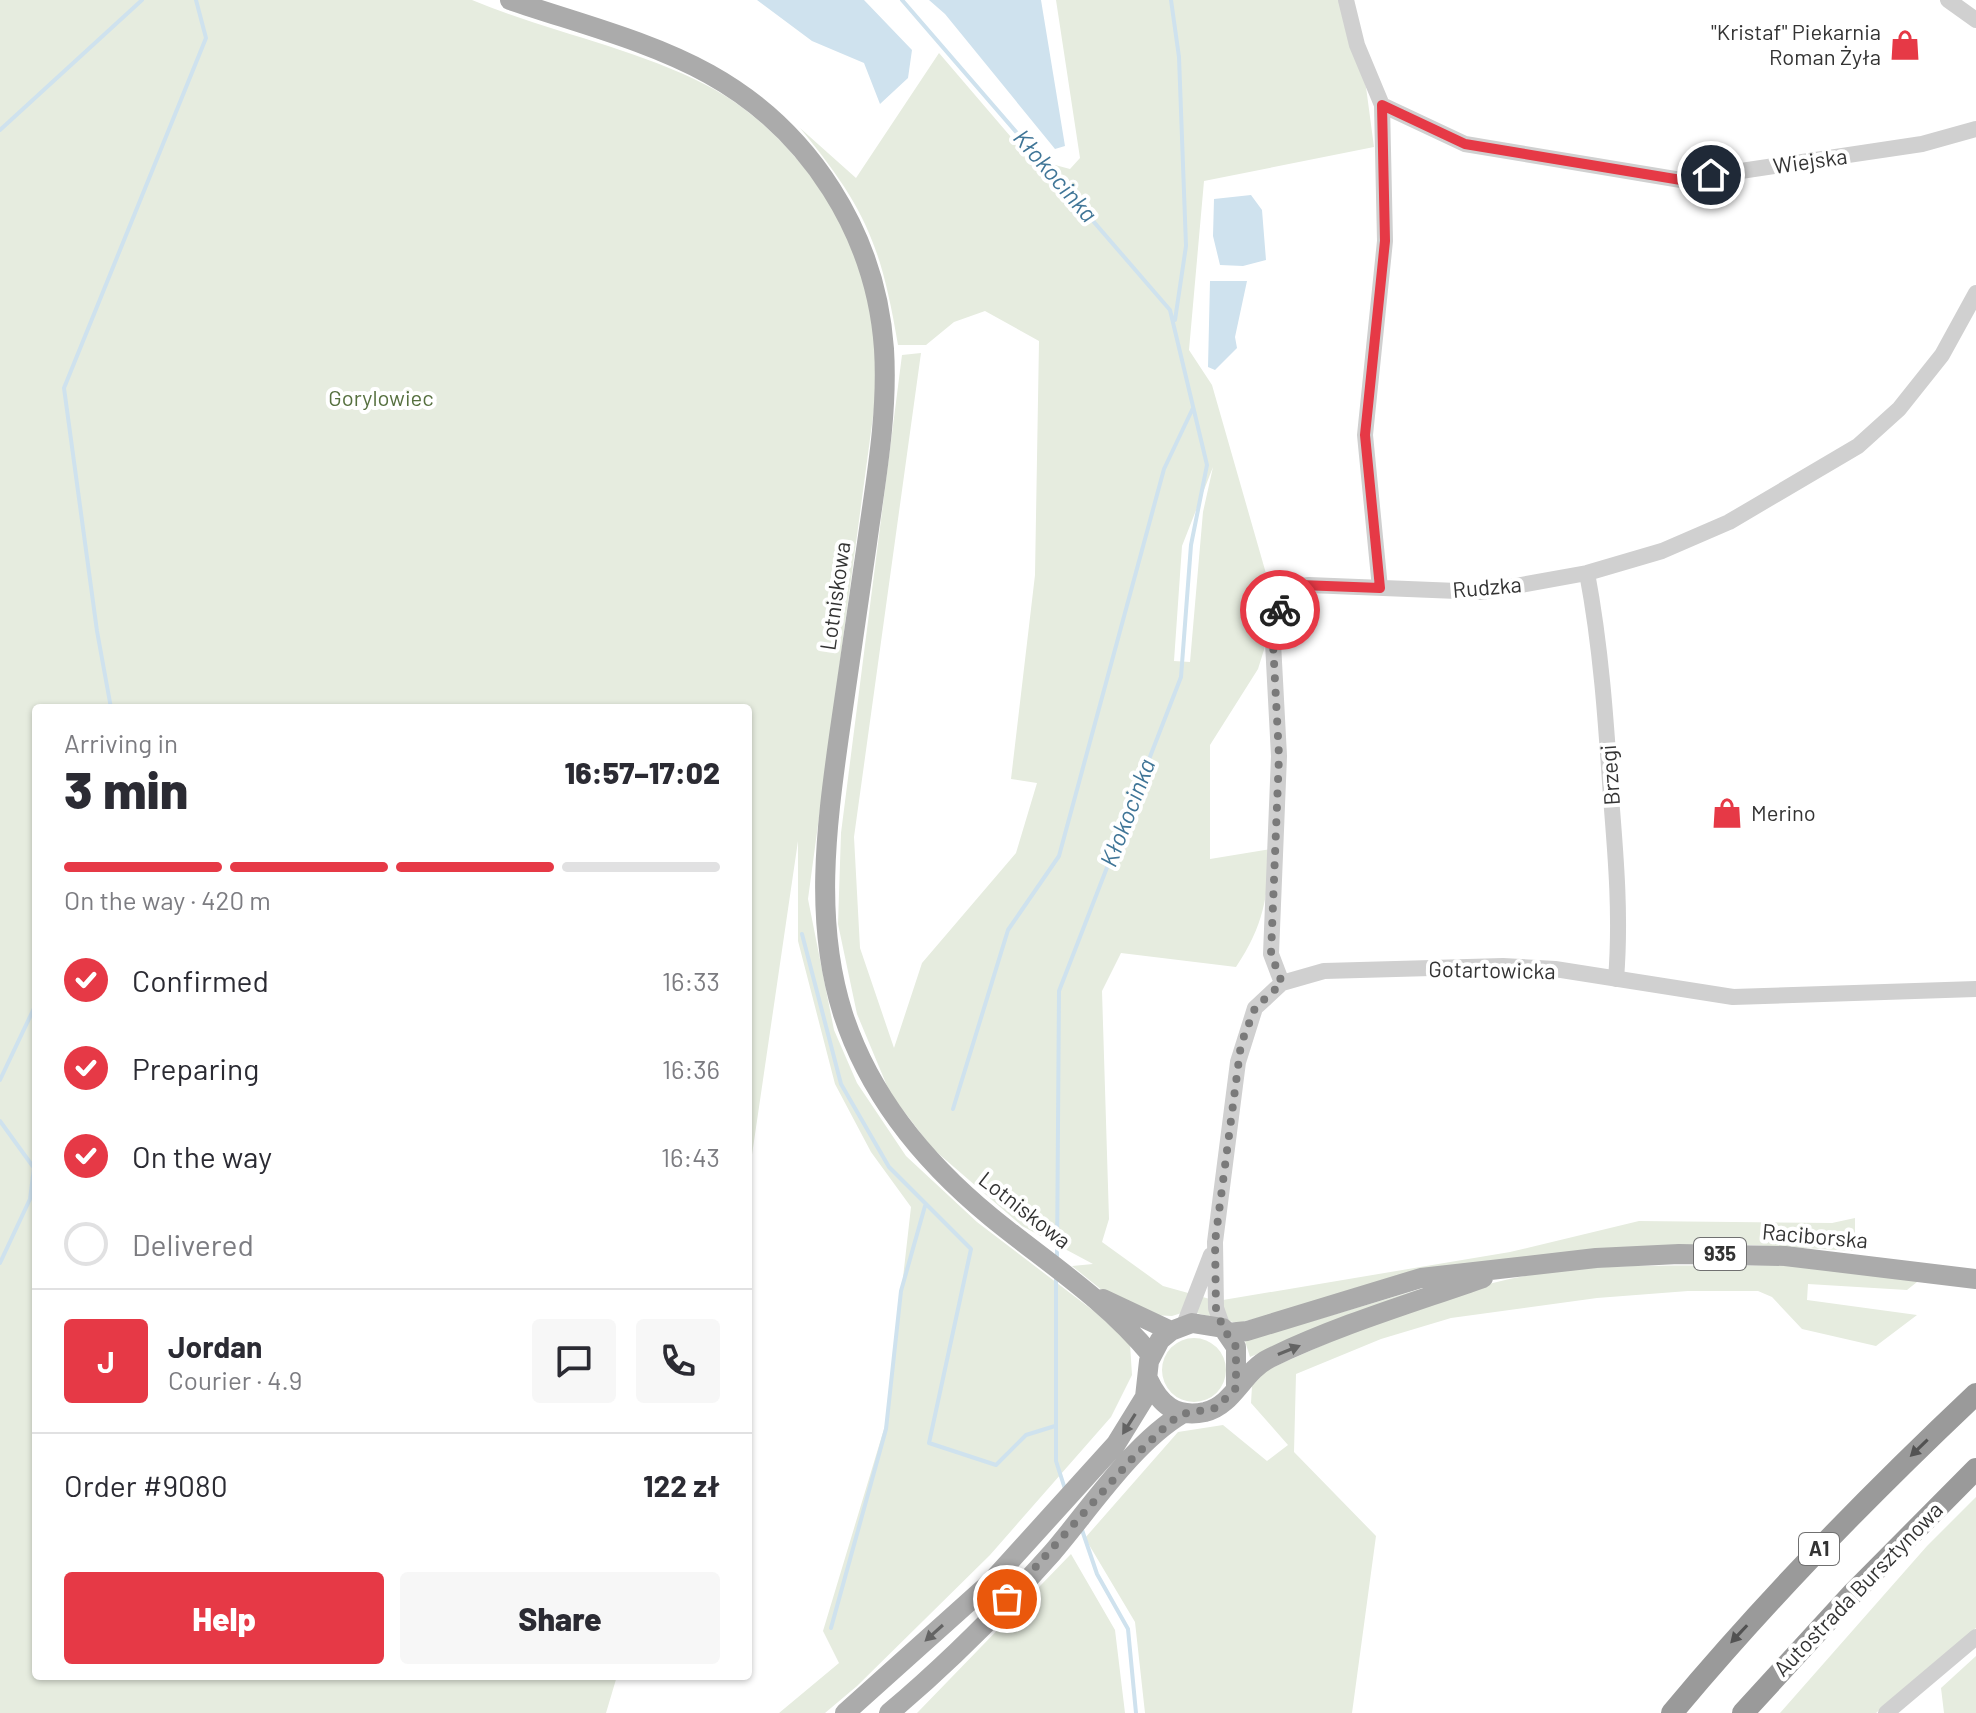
<!DOCTYPE html>
<html lang="en">
<head>
<meta charset="utf-8">
<style>
  body { margin:0; font-family:Barlow,sans-serif; background:#f7f7f7; color:#2b2b33; height:100vh; display:flex; flex-direction:column; font-size:30px; white-space:nowrap }
  * { box-sizing:border-box; margin:0 }
  p { font-size:26px; color:#7c7c81 }
  .icon { flex:none; width:44px; height:44px; fill:none; stroke:currentColor; stroke-width:2; stroke-linecap:round; stroke-linejoin:round }
  .map { position:relative; flex:1; overflow:hidden }
  .panel { position:absolute; left:32px; top:704px; width:720px; height:976px; display:flex; flex-direction:column; background:#fff; border-radius:8px; box-shadow:0 2px 6px #0004 }
  .panel>* { flex:none }
  .pin { position:absolute; display:grid; place-items:center; width:68px; height:68px; color:#fff; margin:-34px; border:4px solid #fff; border-radius:50%; box-shadow:0 2px 8px #0007 }
  .courier { position:absolute; display:grid; place-items:center; width:80px; height:80px; margin:-40px; border:6px solid #e63946; border-radius:50%; background:#fff; color:#222; box-shadow:0 2px 10px #0007 }
  .summary em { font-style:normal; font-weight:800 }
  .summary div { display:flex; flex-direction:column-reverse }
  .summary { display:flex; align-items:center; justify-content:space-between; height:136px; padding:0 32px }
  h1 { font-size:52px; font-weight:800; line-height:60px }
  .bar { display:grid; grid-template-columns:repeat(4,1fr); gap:12px 8px; align-content:center; height:96px; padding:0 32px }
  .bar i { height:10px; border-radius:6px; background:#e1e1e2 }
  .bar .active { background:#e63946 }
  .bar p { grid-column:span 4 }
  .line { display:flex; align-items:center; gap:20px; padding:0 32px; border-top:2px solid #e1e1e2 }
  .line div { flex:1 }
  .round { display:grid; place-items:center; flex:none; width:84px; height:84px; border-radius:8px; background:#f7f7f7 }
  ol { padding:0 32px; list-style:none }
  li { display:flex; align-items:center; gap:24px; height:88px }
  li p { margin-inline-start:auto }
  li .icon { padding:8px; border-radius:50%; background:#e63946; color:#fff; stroke-width:4 }
  li:last-child { color:#7c7c81 }
  li i { width:44px; height:44px; border:4px solid #e1e1e2; border-radius:50% }
  .cta { display:flex; gap:16px; margin-top:auto; padding:16px 32px }
  .cta a { flex:1; height:92px; border-radius:8px; background:#e63946; color:#fff; font-size:32px; font-weight:800; line-height:92px; text-align:center }
  .cta a+a { background:#f7f7f7; color:#2b2b33 }
  .map>svg:first-child { display:block }
</style>
</head>
<body>
<div class="map">
<svg width="1976" height="1713" viewBox="0 0 1976 1713">
  <rect width="100%" height="100%" fill="#fff"/>
  <path fill="#e6ecdf" fill-rule="evenodd" d="M 0,0 L 472,0 C 548,32 632,47 706,85 C 771,118 825,184 854,249 C 872,292 876,341 877,387 L 808,899 L 834,1030 L 857,1083 L 906,1156 L 977,1222 L 1095,1312 L 1130,1344 L 1132,1375 L 1111,1417 L 990,1555 L 857,1686 L 825,1713 L 779,1713 L 839,1663 L 823,1631 L 887,1419 L 911,1207 L 871,1152 L 835,1084 L 798,941 L 798,841 L 748,1182 L 748,708 L 36,708 L 36,1676 L 617,1676 L 606,1713 L 0,1713 Z
    M 1056,0 L 1339,0 L 1366,87 L 1374,147 L 1204,181 L 1189,350 L 1212,385 L 1267,577 L 1287,576 L 1258,669 L 1210,745 L 1210,859 L 1271,849 C 1267,898 1264,925 1236,967 L 1121,953 L 1102,991 L 1109,1219 L 1102,1242 L 1163,1286 L 1217,1301 L 1510,1252 L 1639,1221 L 1832,1223 L 1855,1218 L 1855,1251 L 1750,1245 L 1645,1247 L 1487,1263 L 1237,1323 L 1188,1311 L 1172,1316 L 1152,1315 L 1103,1291 L 1072,1266 L 1093,1264 L 1022,1226 L 932,1148 L 890,1093 L 857,1014 L 838,924 L 841,833 L 902,355 L 921,353 L 854,837 L 860,948 L 894,1048 L 922,963 L 1016,853 L 1037,783 L 1011,779 L 1035,575 L 1039,341 L 985,311 L 954,322 L 926,345 L 898,345 C 881,244 865,207 800,128 L 856,178 L 939,53 L 1029,158 L 1070,169 L 1080,158 ZM 1213,467 L 1203,512 L 1190,662 L 1174,661 L 1182,546 Z
    M 1780,1265 L 1922,1278 L 1907,1290 L 1808,1284 L 1807,1300 L 1917,1315 L 1876,1346 L 1802,1329 L 1772,1297 L 1758,1291 L 1688,1291 L 1597,1298 L 1451,1318 L 1381,1339 L 1296,1374 L 1294,1452 L 1376,1536 L 1352,1713 L 1145,1713 L 1135,1622 L 1085,1538 L 1178,1432 L 1223,1425 L 1267,1461 L 1288,1445 L 1251,1403 L 1252,1386 L 1267,1370 C 1362,1328 1462,1280 1567,1270 C 1637,1263 1709,1267 1780,1265 Z
    M 1451,1280 L 1364,1310 L 1250,1357 L 1245,1341 Z
    M1162 1370a32 32 0 1 1 64 0a32 32 0 1 1-64 0Z
    M 1976,1497 L 1976,1628 L 1876,1713 L 1780,1713 L 1927,1546 Z
    M 1071,1554 L 1115,1630 L 1125,1713 L 917,1713 Z
    M 1976,1656 L 1976,1713 L 1944,1713 L 1941,1688 Z"/>
  <path fill="#cfe2ee" d="M 757,0 L 864,0 L 912,50 L 908,78 L 880,104 L 864,63 L 812,41 Z
    M 929,0 L 1041,0 L 1065,146 L 1055,149 L 945,14 Z
    M 1251,195 L 1262,210 L 1266,260 L 1243,266 L 1220,265 L 1213,236 L 1214,199 Z
    M 1210,281 L 1247,281 L 1235,337 L 1237,348 L 1215,370 L 1208,367 Z"/>
  <g fill="none" stroke-linecap="round" stroke-linejoin="round">
    <path stroke="#cfe2ee" stroke-width="4" d="M 902,0 L 1170,310 L 1207,465 L 1191,545 L 1181,677 L 1059,991 L 1057,1259
      M 1171,0 L 1179,57 L 1186,246 L 1175,320
      M 0,130 L 142,0
      M 111,708 L 97,631 L 64,388 L 206,38 L 196,0
      M 802,934 L 841,1084 L 889,1167 L 971,1249 L 929,1443 L 996,1465 L 1026,1435 L 1055,1426
      M 0,1080 L 36,1004
      M 953,1109 L 1008,930 L 1059,856 L 1164,469 L 1193,408
      M 0,1121 L 34,1168 L 30,1199 L 0,1263
      M 1056,1275 L 1056,1461 L 1065,1489
      M 1081,1527 L 1097,1574 L 1128,1629 L 1136,1713
      M 831,1628 L 886,1429 L 901,1291 L 925,1206"/>
    <path stroke="#d0d0d0" stroke-width="16" d="M 1346,0 L 1357,45 L 1382,105 L 1465,144 L 1681,180 L 1922,144 L 1976,129
      M 1948,0 L 1976,20
      M 1587,573 C 1601,647 1606,721 1611,797 C 1616,858 1621,918 1616,979
      M 1380,588 L 1365,435 L 1385,241 L 1382,105
      M 1282,983 L 1271,954 L 1279,756 L 1273,643 L 1284,598 L 1294,587 L 1309,585 L 1482,592 L 1587,573 L 1662,551 L 1729,522 L 1858,446 L 1899,409 L 1942,355 L 1976,293
      M 1184,1325 L 1211,1255
      M 1223,1328 L 1216,1308 L 1215,1242 L 1238,1062 L 1255,1008 L 1282,983 L 1324,971 L 1503,966 L 1555,969 L 1733,997 L 1976,989
      M 1886,1713 L 1976,1637"/>
    <path stroke="#ababab" stroke-width="20" d="M 510,0 C 577,23 647,40 709,74 C 810,130 876,234 884,349 C 888,413 876,479 867,543 C 858,607 848,672 839,736 C 826,829 814,923 843,1014 C 870,1097 924,1162 991,1217 C 1046,1262 1105,1299 1151,1355
      M 1103,1299 L 1171,1331
      M 1228,1333 L 1247,1331 L 1421,1278 L 1596,1258 L 1679,1254 L 1785,1256 L 1976,1279
      M 1148,1379 C 1160,1405 1176,1418 1205,1412 C 1234,1405 1243,1371 1270,1358 C 1338,1325 1412,1303 1483,1278
      M 845,1713 L 991,1582 L 1116,1444 L 1145,1397 L 1149,1361 L 1160,1340 L 1171,1331 L 1192,1323 L 1223,1328 L 1236,1347 L 1236,1388
      M 889,1713 C 946,1665 1002,1609 1052,1553 C 1089,1510 1133,1443 1182,1414"/>
    <path stroke="#9a9a9a" stroke-width="22" d="M 1672,1713 C 1766,1600 1869,1495 1976,1394
      M 1743,1713 L 1853,1593 L 1976,1469"/>
  </g>
  <defs><path id="oneway-solid" d="M-6-.8H1V-3.2L6.5 0L1 3.2V.8H-6Z" transform="scale(2)"/></defs>
  <g fill="#636363">
    <use href="#oneway-solid" transform="translate(1289 1350) rotate(-22)"/>
    <use href="#oneway-solid" transform="translate(1129 1424) rotate(122)"/>
    <use href="#oneway-solid" transform="translate(934 1633) rotate(138)"/>
  </g>
  <g fill="#525252">
    <use href="#oneway-solid" transform="translate(1919 1448) rotate(136)"/>
    <use href="#oneway-solid" transform="translate(1739 1634) rotate(133)"/>
  </g>
  <g fill="none" stroke-linecap="round" stroke-linejoin="round">
    <path stroke="#7a7a7a" stroke-width="8" stroke-dasharray="0 14.4" d="M 1007,1599 L 1132,1459 L 1169,1423 L 1182,1414 L 1216,1408 L 1236,1388 L 1236,1347 L 1223,1328 L 1216,1308 L 1215,1242 L 1241,1044 L 1255,1008 L 1282,983 L 1271,954 L 1279,756 L 1273,643 L 1280,610"/>
    <path stroke="#e63946" stroke-width="10" d="M 1280,610 L 1284,598 L 1300,585 L 1380,588 L 1365,435 L 1385,241 L 1382,105 L 1465,144 L 1681,180 L 1711,175"/>
  </g>
  <defs>
    <symbol id="shop-bare" viewBox="-9 -9 18 18"><path d="M-5-2.5h2.3a2.7 3.5 0 0 1 5.4 0H5L5.5 6h-11ZM-1.5-2.5h3a1.5 2.3 0 0 0-3 0Z" fill="#e63946" stroke="#fff" stroke-width="2.5" paint-order="stroke"/></symbol>
  </defs>
  <g fill-rule="evenodd">
    <use href="#shop-bare" x="1883" y="23" width="44" height="44"/>
    <use href="#shop-bare" x="1705" y="791" width="44" height="44"/>
  </g>
  <g text-anchor="middle" stroke-width="8" stroke-linejoin="round" paint-order="stroke">
    <g fill="#fff" stroke="#707070" stroke-width="2">
      <rect x="1694" y="1238" width="52" height="32" rx="6"/>
      <rect x="1799" y="1533" width="40" height="32" rx="6"/>
    </g>
    <g font-size="20" font-weight="bold" fill="#333">
      <text x="1720" y="1261">935</text>
      <text x="1819" y="1556">A1</text>
    </g>
    <g font-size="22" fill="#333" stroke="#fff" text-anchor="end">
      <text x="1881" y="40">"Kristaf" Piekarnia<tspan x="1881" dy="25">Roman Żyła</tspan></text>
      <text x="1751" y="821" text-anchor="start">Merino</text>
    </g>
    <g font-size="22" fill="#333" stroke="#fff">
      <text transform="translate(1810 161) rotate(-8)" y="8">Wiejska</text>
      <text transform="translate(1487 587) rotate(-5)" y="8">Rudzka</text>
      <text transform="translate(835 596) rotate(-82)" y="8">Lotniskowa</text>
      <text transform="translate(1610 775) rotate(-94)" y="8">Brzegi</text>
      <text transform="translate(1492 970) rotate(1)" y="8">Gotartowicka</text>
      <text transform="translate(1025 1210) rotate(38)" y="8">Lotniskowa</text>
      <text transform="translate(1815 1236) rotate(5)" y="8">Raciborska</text>
      <text transform="translate(1858 1589) rotate(-46)" y="8">Autostrada Bursztynowa</text>
    </g>
    <g font-size="22" fill="#56703f" stroke="#fff">
      <text x="381" y="406">Gorylowiec</text>
    </g>
    <g font-size="24" font-style="italic" fill="#3f7597" stroke="#fff">
      <text transform="translate(1055 176) rotate(49)" y="8">Kłokocinka</text>
      <text transform="translate(1128 813) rotate(-69)" y="8">Kłokocinka</text>
    </g>
  </g>
</svg>
<div class="pin" style="left:1007px;top:1599px;background:#ea580c"><svg class="icon" aria-label="bag" viewBox="0 0 24 24"><path d="M5 8h14l-1 12H6zM9 8a3 3 0 0 1 6 0"/></svg></div>
<div class="pin" style="left:1711px;top:175px;background:#1f2937"><svg class="icon" aria-label="home" viewBox="0 0 24 24"><path d="M3 11l9-7 9 7M6 9v11h12V9"/></svg></div>
<div class="courier" style="left:1280px;top:610px"><svg class="icon" aria-label="bike" viewBox="0 0 24 24"><circle cx="6" cy="16" r="4"/><circle cx="18" cy="16" r="4"/><path d="M6 16l4-8h5l3 8M10 8l3 8H6M13 5h3"/></svg></div>
<section class="panel">
<div class="summary"><div><h1>3 min</h1><p>Arriving in</p></div><em>16:57–17:02</em></div>
<div class="bar"><i class="active"></i><i class="active"></i><i class="active"></i><i></i><p>On the way · 420 m</p></div>
<ol>
<li><svg class="icon" aria-label="check" viewBox="0 0 24 24"><path d="M5 12l5 5 9-10"/></svg>Confirmed<p>16:33</p></li>
<li><svg class="icon" aria-label="check" viewBox="0 0 24 24"><path d="M5 12l5 5 9-10"/></svg>Preparing<p>16:36</p></li>
<li><svg class="icon" aria-label="check" viewBox="0 0 24 24"><path d="M5 12l5 5 9-10"/></svg>On the way<p>16:43</p></li>
<li><i></i>Delivered</li>
</ol>
<div class="line" style="height:144px"><b class="round" style="background:#e63946;color:#fff">J</b><div><b>Jordan</b><p>Courier · 4.9</p></div><a class="round"><svg class="icon" aria-label="chat" viewBox="0 0 24 24"><path d="M4 5h16v11H9l-5 4z"/></svg></a><a class="round"><svg class="icon" aria-label="phone" viewBox="0 0 24 24"><path d="M5 4h4l2 5-3 2q2 4 5 5l2-3 5 2v4C11 20 4 13 5 4z"/></svg></a></div>
<div class="line" style="height:104px"><div>Order #9080</div><b>122 zł</b></div>
<div class="cta"><a>Help</a><a>Share</a></div>
</section>
</div>
</body>
</html>
